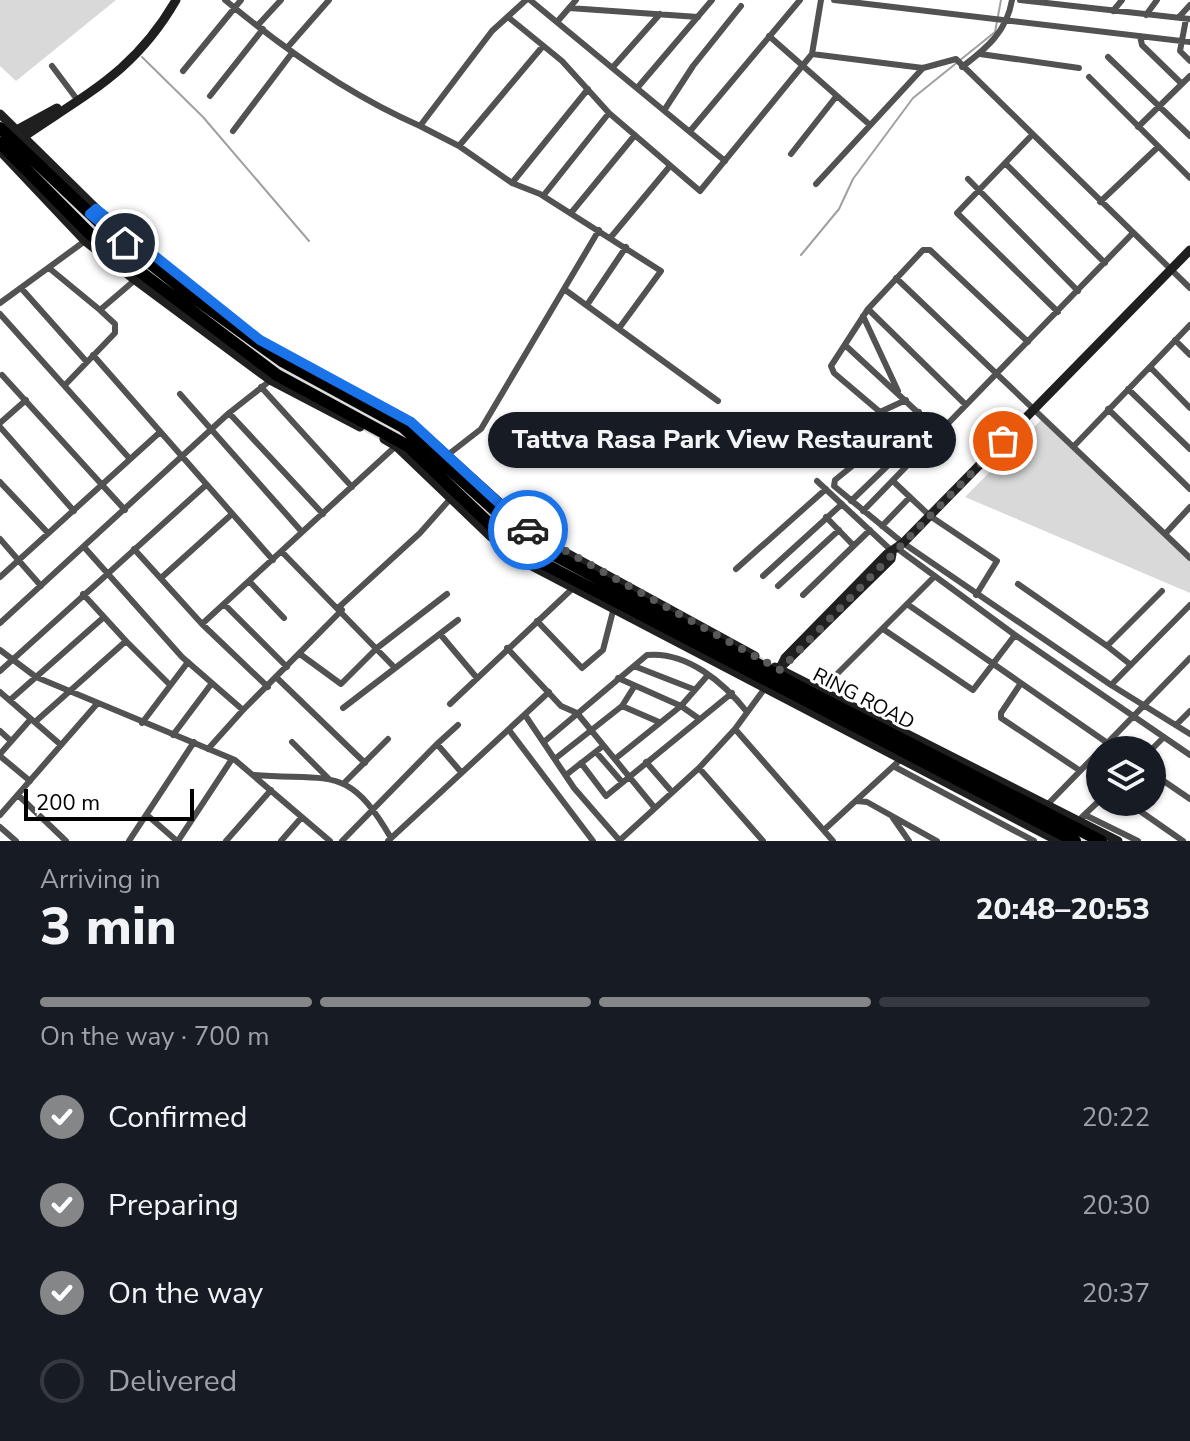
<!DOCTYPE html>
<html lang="en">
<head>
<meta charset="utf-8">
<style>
  body { margin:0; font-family:"Nunito Sans",sans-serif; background:#20242c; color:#f1f3f6; height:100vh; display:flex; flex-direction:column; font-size:30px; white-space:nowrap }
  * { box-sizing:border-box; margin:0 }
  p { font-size:26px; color:#9ea1a6 }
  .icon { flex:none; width:44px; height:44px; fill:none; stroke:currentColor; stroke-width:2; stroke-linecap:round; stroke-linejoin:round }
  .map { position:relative; height:841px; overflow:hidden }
  .drawer { display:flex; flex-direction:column; background:#171b24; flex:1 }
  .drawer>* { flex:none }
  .buttons { position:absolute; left:1086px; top:736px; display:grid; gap:16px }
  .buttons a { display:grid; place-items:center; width:80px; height:80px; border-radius:50%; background:#171b24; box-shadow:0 2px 6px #0004; font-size:40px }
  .scale { position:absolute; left:24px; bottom:20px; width:170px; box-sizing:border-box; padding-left:8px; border:4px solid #000; border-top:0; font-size:22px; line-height:28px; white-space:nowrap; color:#000; -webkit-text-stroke:6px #fff; paint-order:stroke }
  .pin { position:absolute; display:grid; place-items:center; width:68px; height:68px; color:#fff; margin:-34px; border:4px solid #fff; border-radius:50%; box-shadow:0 2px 8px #0007 }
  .courier { position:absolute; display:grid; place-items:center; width:80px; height:80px; margin:-40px; border:6px solid #1a73e8; border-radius:50%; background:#fff; color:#222; box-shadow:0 2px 10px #0007 }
  .bubble { position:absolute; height:56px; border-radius:28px; background:#171b24; box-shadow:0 2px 6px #0004; font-size:26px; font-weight:800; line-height:56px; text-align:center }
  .headline em { font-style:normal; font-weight:800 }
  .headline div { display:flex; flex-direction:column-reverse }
  .headline { display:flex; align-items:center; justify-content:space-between; height:136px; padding:0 40px }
  h1 { font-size:52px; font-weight:800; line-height:60px }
  .bar { display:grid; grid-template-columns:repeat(4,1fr); gap:12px 8px; align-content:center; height:96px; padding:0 40px }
  .bar i { height:10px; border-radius:6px; background:#363941 }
  .bar .active { background:#858687 }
  .bar p { grid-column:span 4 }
  ol { padding:0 40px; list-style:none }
  li { display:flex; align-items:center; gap:24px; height:88px }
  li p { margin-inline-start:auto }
  li .icon { padding:8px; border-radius:50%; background:#858687; color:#fff; stroke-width:4 }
  li:last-child { color:#9ea1a6 }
  li i { width:44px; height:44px; border:4px solid #363941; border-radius:50% }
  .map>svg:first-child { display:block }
</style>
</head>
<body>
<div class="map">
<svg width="1190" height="841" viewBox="0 0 1190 841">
  <rect width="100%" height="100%" fill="#fff"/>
  <path fill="#d9d9d9" d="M 0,0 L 116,0 L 16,81 L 0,66 Z
    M 1042,419 L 1190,561 L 1190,593 L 965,497 Z"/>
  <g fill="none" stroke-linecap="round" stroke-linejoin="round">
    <path stroke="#a0a0a0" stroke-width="2" d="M 142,57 L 203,117 L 309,241
      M 801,255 L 839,209 L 853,179 L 913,98 L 995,32 L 1001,0"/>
    <defs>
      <path id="highway" d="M 0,128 L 101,224 L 189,294 L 282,361 L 403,427 L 530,542 L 817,696 L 1101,841
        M 0,143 L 90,234 L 277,375 L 408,446 L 499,533 L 531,557 L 1075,841"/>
    </defs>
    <use href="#highway" stroke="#dbdbdb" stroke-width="16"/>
    <path stroke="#525252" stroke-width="6" d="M 225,0 C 285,50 349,95 420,126 L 492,31 L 526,0
      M 530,0 L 725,161
      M 834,0 L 1190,42
      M 1020,0 L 1190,19
      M 569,8 L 698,17
      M 1113,11 L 1122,0
      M 1146,15 L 1157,0
      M 508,17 L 562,61 L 609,113 L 700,191 L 812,54 L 821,0
      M 1179,17 L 1190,5
      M 1186,19 L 1180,51 L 1190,61
      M 557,22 L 576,0
      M 258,25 L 281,0
      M 769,36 L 870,125
      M 1140,36 L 1142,45 L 1182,84
      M 287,48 L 329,0
      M 812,54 L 923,68 L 956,59 L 1190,288
      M 980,54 L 1079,68
      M 1108,57 L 1190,136
      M 52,66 L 76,98
      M 613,67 L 660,14
      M 962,67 C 987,48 1007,31 1012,0
      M 183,71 L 241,0
      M 1089,77 L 1190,178
      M 638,87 L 712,0
      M 210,96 L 263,29
      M 665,109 L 693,66 L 741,6
      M 420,126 L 459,146 L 512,183 L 540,194 L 661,271 L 620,327
      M 1138,127 L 1190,76
      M 691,130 L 800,0
      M 233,131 L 292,53
      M 1031,136 L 957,213 L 1058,312
      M 459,146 L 543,46
      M 791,154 L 835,98
      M 1005,163 L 1105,263
      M 968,179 L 1078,291
      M 512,183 L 588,89
      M 816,184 L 923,68
      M 543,196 L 609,113
      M 1100,202 L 1158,147
      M 571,213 L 635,135
      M 611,237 L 670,166
      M 49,268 L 100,310
      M 896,278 L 1190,558
      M 21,288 L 86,361
      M 564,289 L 718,401
      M 0,303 L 85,241
      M 587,305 L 626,247
      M 868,309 L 966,405
      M 0,314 L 130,459
      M 863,316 L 898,391
      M 1175,340 L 1190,355
      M 845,345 L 940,433
      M 93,355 L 273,560
      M 1150,367 L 1190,408
      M 2,375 L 125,510
      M 65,385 L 115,333 L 115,324 L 100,310 L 135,280
      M 261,387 L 352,487
      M 1128,389 L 1190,449
      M 180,394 L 302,532
      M 906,400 L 880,412 L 834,373 L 831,366 L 868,309 L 923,250 L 930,250 L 1028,342
      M 1108,409 L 1190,489
      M 919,412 L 835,480 L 834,486 L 903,543 L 1111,685
      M 229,413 L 323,514
      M 0,423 L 26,400
      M 0,427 L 74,511
      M 1074,446 L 1190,325
      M 445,457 L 481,429 L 599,230
      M 817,481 L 893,552
      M 0,482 L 48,533
      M 894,482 L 930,516 L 997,561 L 976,595
      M 851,501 L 906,448
      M 863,511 L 1131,235
      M 826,517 L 853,545
      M 882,526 L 910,497
      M 1165,534 L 1190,507
      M 0,539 L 41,586
      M 84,547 L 182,657 L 243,710 L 208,749
      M 134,549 L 202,624 L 268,687
      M 898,549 L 1015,635 L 1190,755
      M 282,552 L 395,668
      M 736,569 L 826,489
      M 763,576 L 842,504
      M 0,577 L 159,433
      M 161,578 L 232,514
      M 249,581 L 284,618
      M 1018,584 L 1107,646
      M 778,586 L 839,530
      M 803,595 L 870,530
      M 224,604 L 287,667
      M 907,604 L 1106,742
      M 1190,605 L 1111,685 L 1190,734
      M 338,608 L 420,533 L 451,498
      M 537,621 L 582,668 L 603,650 L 613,611
      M 0,623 L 229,413 L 271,380
      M 202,624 L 397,445
      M 883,629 L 973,690 L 1015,635
      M 440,634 L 477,678
      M 126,641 L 170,685
      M 507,648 L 561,706 L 577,713 L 654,807
      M 0,650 L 36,677 L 235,760 L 330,841
      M 300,654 L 341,684 L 377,648 L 447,594
      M 1131,665 L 1107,646 L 1162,591
      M 634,666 L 693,689
      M 0,671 L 206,485
      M 277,678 L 365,763
      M 618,678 L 681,706 L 698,718
      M 1021,683 L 1001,713 L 1001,718 L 1079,770
      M 765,688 L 735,729 L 833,841
      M 821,690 L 934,577
      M 0,692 L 61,745
      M 10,700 L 104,617
      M 450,704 L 572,589
      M 622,706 L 659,722
      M 343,708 L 458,620
      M 243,710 L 342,610
      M 525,715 L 574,788 L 620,841
      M 35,722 L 126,641 L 83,594
      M 142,723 L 188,662
      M 1176,725 L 1190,711
      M 509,730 L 593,841
      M 0,731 L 11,741
      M 173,735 L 212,683
      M 545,741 L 647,655 C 687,651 724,683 747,712
      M 292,742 L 329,779
      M 437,744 L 458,725
      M 1151,750 L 1164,737
      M 596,752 L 622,782
      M 0,754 L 30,720
      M 0,756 L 30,781
      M 556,758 L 622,706 L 634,687
      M 615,759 L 681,706 L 708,675
      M 646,762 L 672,792
      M 581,763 L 606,796 L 732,693
      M 895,767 L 1034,841
      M 699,768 L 763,841
      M 1152,773 L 1190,799
      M 254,775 C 332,781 348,764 391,838
      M 566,775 L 603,746
      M 345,782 L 388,739
      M 18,795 L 66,841
      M 857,801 L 867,802 L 937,841
      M 1127,802 L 1183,841
      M 1047,805 L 1190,658
      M 0,815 L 96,705
      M 147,815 L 177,841
      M 1085,815 L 1138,841
      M 1082,817 L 1100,800
      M 893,818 L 909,841
      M 0,827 L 16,841
      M 824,830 L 900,760
      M 129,841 L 194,742
      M 178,841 L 232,759
      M 226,841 L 271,790
      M 281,841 L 301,818
      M 342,841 L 437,744 L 461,772
      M 388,841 L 549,692
      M 619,841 L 699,768 L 735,729"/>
    <path stroke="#1f1f1f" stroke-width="9" d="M 0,114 L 115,227 L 235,320
      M 11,133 L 57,108
      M 19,140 C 85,94 134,73 176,0
      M 0,151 L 85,241 L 135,280 L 270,380 L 360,427
      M 276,350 L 411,422 L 539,538 L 755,656
      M 384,439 L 396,446 L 491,537 L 526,563 L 1058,841
      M 783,665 L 891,559 L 892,554
      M 775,667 L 1118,841
      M 778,672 L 785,658 L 887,554 L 903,543 L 1190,250"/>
    <use href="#highway" stroke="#000" stroke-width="12"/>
  </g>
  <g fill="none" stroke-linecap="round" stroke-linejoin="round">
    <path stroke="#595959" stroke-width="8" stroke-dasharray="0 14.4" d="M 528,530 L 780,670 L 1003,441"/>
    <path stroke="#1a73e8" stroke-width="10" d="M 125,243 L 90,214 L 96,209 L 260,340 L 411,422 L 528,530"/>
  </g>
  <g text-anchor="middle" stroke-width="6" stroke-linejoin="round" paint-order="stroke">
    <g font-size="20" fill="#000" stroke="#fff">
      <text transform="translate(864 698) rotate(27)" y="7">RING ROAD</text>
    </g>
  </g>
</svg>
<div class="buttons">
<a><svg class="icon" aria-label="layers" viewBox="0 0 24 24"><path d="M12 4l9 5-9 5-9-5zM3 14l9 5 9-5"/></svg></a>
</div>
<div class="scale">200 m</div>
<div class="pin" style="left:1003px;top:441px;background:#ea580c"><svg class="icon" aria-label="bag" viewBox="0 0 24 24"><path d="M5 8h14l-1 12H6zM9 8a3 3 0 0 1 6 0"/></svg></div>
<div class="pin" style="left:125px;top:243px;background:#1f2937"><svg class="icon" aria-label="home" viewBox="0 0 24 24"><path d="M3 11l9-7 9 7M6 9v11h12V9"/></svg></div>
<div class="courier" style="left:528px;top:530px"><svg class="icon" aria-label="car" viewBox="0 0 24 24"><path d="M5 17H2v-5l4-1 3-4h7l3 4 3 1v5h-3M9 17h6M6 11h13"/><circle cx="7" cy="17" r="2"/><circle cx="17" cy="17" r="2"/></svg></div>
<div class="bubble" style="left:488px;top:412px;width:468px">Tattva Rasa Park View Restaurant</div>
</div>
<section class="drawer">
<div class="headline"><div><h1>3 min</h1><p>Arriving in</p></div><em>20:48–20:53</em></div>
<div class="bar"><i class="active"></i><i class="active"></i><i class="active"></i><i></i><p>On the way · 700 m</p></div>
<ol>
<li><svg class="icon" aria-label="check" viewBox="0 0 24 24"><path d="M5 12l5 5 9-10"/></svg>Confirmed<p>20:22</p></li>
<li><svg class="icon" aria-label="check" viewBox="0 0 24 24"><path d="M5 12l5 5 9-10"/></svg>Preparing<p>20:30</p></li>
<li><svg class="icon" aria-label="check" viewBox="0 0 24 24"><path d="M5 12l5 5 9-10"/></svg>On the way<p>20:37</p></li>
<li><i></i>Delivered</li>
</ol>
</section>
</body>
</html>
